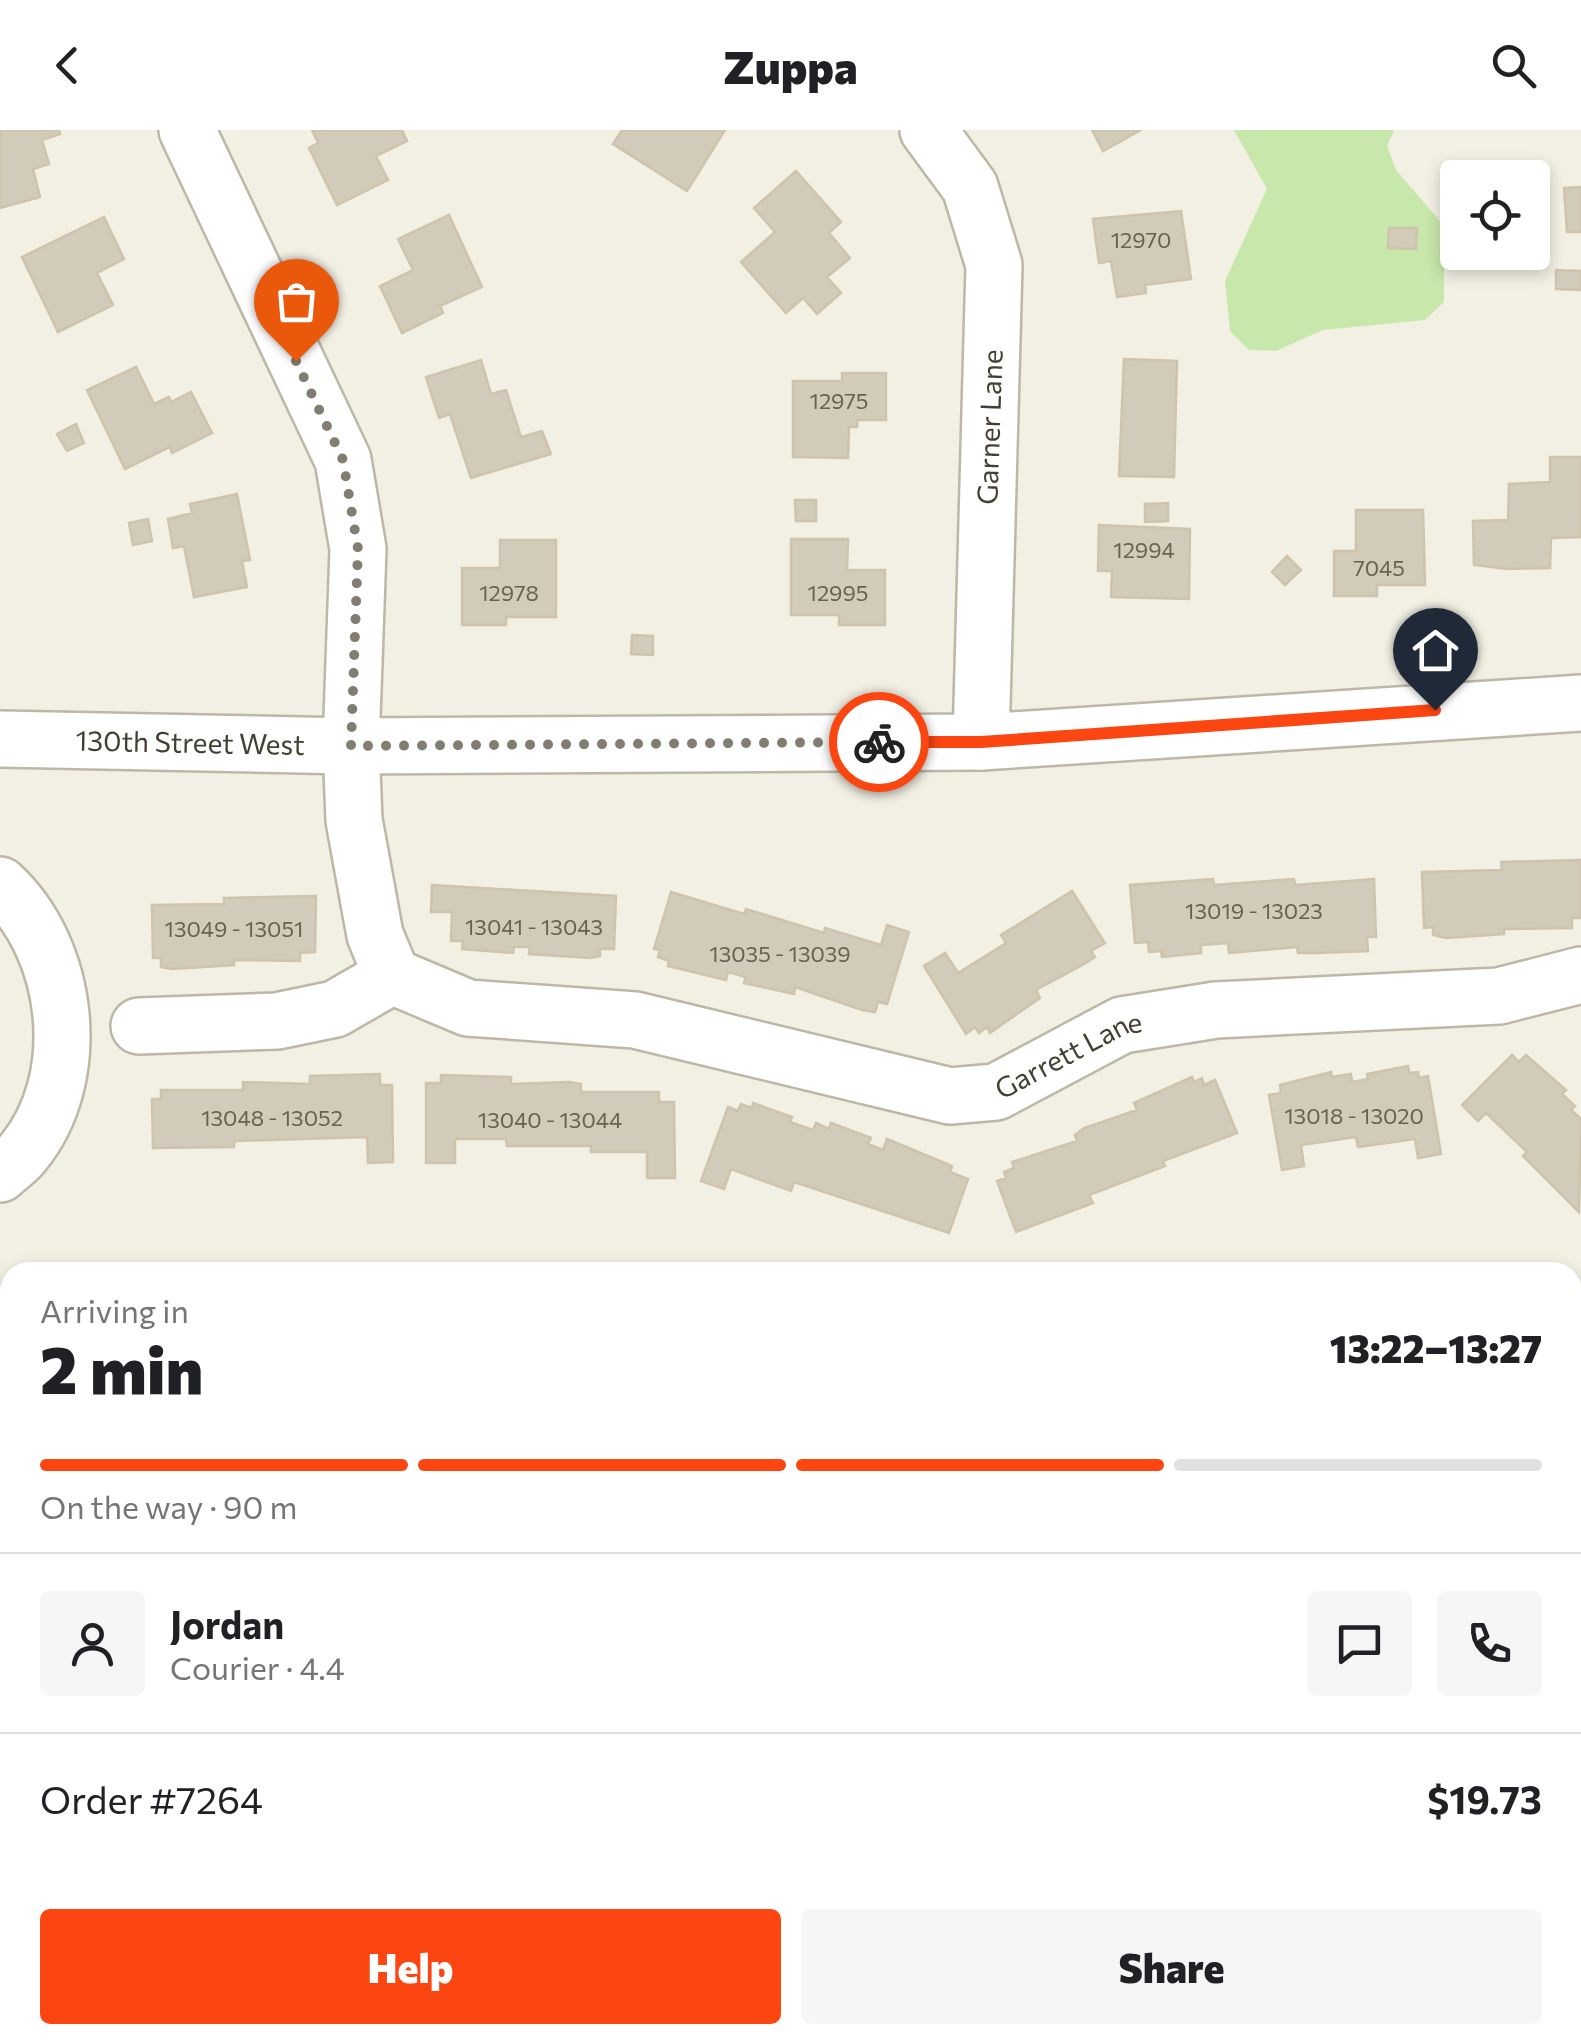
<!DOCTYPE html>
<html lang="en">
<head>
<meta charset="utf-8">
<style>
  body { margin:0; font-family:Commissioner,sans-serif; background:#f6f6f6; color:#202124; height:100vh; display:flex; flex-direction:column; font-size:38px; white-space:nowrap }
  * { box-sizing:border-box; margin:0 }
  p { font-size:32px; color:#757577 }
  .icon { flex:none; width:55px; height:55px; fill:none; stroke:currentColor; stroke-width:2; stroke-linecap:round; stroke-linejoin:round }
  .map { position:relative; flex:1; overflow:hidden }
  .panel { position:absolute; left:0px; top:1132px; width:1582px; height:782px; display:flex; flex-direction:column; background:#fff; border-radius:30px 30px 0 0; box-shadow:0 5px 15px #0003 }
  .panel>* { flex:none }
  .controls { position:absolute; left:1440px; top:30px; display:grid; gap:20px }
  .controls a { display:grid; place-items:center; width:110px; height:110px; border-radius:10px; background:#fff; box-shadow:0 5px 15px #0003; font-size:50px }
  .pin { position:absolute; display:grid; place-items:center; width:85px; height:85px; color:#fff; margin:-102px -42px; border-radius:50% 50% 50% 0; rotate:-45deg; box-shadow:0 0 10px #0007 }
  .pin .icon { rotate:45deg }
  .courier { position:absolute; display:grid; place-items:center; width:100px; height:100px; margin:-50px; border:8px solid #fb4611; border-radius:50%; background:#fff; color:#222; box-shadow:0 2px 12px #0007 }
  .headline em { font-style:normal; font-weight:800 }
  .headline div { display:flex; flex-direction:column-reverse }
  .headline { display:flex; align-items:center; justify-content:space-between; height:170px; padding:0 40px }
  h1 { font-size:65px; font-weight:800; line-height:75px }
  .bar { display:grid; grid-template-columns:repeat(4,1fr); gap:15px 10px; align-content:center; height:120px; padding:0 40px }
  .bar i { height:12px; border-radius:8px; background:#e0e0e0 }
  .bar .current { background:#fb4611 }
  .bar p { grid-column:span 4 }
  .line { display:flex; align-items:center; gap:25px; padding:0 40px; border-top:2px solid #e0e0e0 }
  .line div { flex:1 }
  .round { display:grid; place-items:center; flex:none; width:105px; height:105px; border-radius:10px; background:#f6f6f6 }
  .cta { display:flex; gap:20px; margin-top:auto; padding:20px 40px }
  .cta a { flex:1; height:115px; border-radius:10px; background:#fb4611; color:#fff; font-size:40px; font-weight:800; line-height:115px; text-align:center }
  .cta a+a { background:#f6f6f6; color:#202124 }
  header { display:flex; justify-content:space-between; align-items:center; height:130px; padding:0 40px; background:#fff; font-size:45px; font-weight:800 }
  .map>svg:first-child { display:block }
</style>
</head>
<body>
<header><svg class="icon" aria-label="back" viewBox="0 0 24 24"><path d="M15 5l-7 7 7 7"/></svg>Zuppa<svg class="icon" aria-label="search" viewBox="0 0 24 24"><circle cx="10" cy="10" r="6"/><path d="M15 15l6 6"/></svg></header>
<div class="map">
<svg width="1581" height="1913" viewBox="0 0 1581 1913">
  <rect width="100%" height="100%" fill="#f2efe3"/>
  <path fill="#e6e1d1" d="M 1572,1488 L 1581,1488 L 1581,1913 L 588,1913 L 588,1905 L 1572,1905 Z
    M 0,1502 L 10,1502 L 10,1905 L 583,1905 L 583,1913 L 0,1913 Z"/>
  <path fill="#c7e7ab" d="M 1234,0 L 1394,0 L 1387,16 L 1396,40 L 1444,96 L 1444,172 L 1425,190 L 1323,200 L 1276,221 L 1249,220 L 1230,201 L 1225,151 L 1267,59 Z"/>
  <path fill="#d3cbb9" stroke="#cec3ac" stroke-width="2.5" d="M 0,0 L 59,0 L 60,4 L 42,10 L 49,34 L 33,39 L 40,67 L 0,78 Z
    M 312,0 L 402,0 L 407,11 L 376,26 L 388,50 L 337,75 L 309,18 L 318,13 Z
    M 622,0 L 725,0 L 687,61 L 613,14 Z
    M 1092,0 L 1141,0 L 1103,21 Z
    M 796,41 L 841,92 L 829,103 L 850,128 L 827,147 L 841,163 L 817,184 L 803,168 L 786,183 L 741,132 L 775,102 L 754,78 Z
    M 1581,57 L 1581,102 L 1567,102 L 1564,58 Z
    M 1181,81 L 1191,149 L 1145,155 L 1146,163 L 1117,167 L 1111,131 L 1099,133 L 1093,89 Z
    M 449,85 L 482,157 L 440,176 L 443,183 L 402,203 L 380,156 L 413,140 L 398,109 Z
    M 104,87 L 124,129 L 97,143 L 113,175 L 58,202 L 22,127 Z
    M 1389,98 L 1417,98 L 1416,119 L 1388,118 Z
    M 1556,140 L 1581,141 L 1581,160 L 1556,159 Z
    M 1124,229 L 1177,231 L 1174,347 L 1119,346 Z
    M 481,230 L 491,264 L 506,260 L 521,307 L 542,301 L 551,324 L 471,348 L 450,284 L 439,288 L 426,247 Z
    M 136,237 L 154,274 L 169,267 L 171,272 L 191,262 L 212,303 L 172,323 L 170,317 L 125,339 L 87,260 Z
    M 842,243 L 886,243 L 886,290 L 857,290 L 857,297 L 849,297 L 848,328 L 793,327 L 793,251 L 842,251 Z
    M 76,294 L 84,313 L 67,321 L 57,304 Z
    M 1550,327 L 1581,327 L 1581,407 L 1551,408 L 1550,438 L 1507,439 L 1474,435 L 1473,391 L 1508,390 L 1509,354 L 1550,352 Z
    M 237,364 L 250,430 L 242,431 L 247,457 L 194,467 L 184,416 L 173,418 L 168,389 L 192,383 L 190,374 Z
    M 795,370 L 816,370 L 816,391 L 796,391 Z
    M 1168,373 L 1168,391 L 1145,392 L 1145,374 Z
    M 1356,380 L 1423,380 L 1425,455 L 1377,455 L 1377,466 L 1334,466 L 1334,421 L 1356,421 Z
    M 148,389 L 152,411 L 133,415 L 129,393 Z
    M 1099,395 L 1190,399 L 1189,469 L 1111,467 L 1112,441 L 1098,441 Z
    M 791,409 L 848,409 L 847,440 L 885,440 L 885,495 L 839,495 L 839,485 L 791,485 Z
    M 500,410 L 556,410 L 556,487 L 506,487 L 506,495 L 462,495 L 462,438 L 500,438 Z
    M 1287,426 L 1301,440 L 1285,455 L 1272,442 Z
    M 632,505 L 653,506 L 653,525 L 631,524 Z
    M 1581,730 L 1581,788 L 1572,788 L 1572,798 L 1504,799 L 1504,804 L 1446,808 L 1433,805 L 1433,797 L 1424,798 L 1422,742 L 1502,740 L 1501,732 Z
    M 1213,749 L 1214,755 L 1294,749 L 1295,755 L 1374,749 L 1376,807 L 1367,807 L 1368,821 L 1318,823 L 1298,823 L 1297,817 L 1229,823 L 1228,813 L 1201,815 L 1201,823 L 1162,827 L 1161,821 L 1149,822 L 1148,812 L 1135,813 L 1130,755 Z
    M 432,755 L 616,766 L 614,819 L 600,819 L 600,826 L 591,828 L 529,824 L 530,817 L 514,817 L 513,823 L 462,819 L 463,811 L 451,811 L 452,782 L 431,782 Z
    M 1072,761 L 1105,813 L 1091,821 L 1095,827 L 1086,833 L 1036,860 L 1040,868 L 990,903 L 987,897 L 979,903 L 975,897 L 966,904 L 924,836 L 945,823 L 958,843 L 1006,813 L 1001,805 Z
    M 671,762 L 744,784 L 746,779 L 824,803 L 825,798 L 881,815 L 887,795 L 909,802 L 887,874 L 878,872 L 875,882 L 862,880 L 795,857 L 794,864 L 744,853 L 746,847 L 728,842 L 726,850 L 668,836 L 669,831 L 658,827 L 660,820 L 654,819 Z
    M 316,766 L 315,822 L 300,823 L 300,831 L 234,830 L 234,835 L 172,839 L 161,837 L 161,828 L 153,828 L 152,775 L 224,774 L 224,768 Z
    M 1512,925 L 1519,932 L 1526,925 L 1566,960 L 1562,964 L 1575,976 L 1571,980 L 1581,989 L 1579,1082 L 1523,1026 L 1527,1022 L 1486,983 L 1478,991 L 1462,975 Z
    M 1408,936 L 1409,943 L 1418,942 L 1419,948 L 1428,946 L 1441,1024 L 1418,1028 L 1415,1009 L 1358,1017 L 1356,1007 L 1301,1015 L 1304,1036 L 1282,1040 L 1269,965 L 1281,963 L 1280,955 L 1331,942 L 1332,947 L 1351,944 L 1352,952 L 1368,949 L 1367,944 Z
    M 380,944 L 380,955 L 392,955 L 393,1032 L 368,1033 L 367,1007 L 234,1011 L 234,1017 L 153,1018 L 152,969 L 161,969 L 161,960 L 243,960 L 243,952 L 310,954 L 310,946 Z
    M 441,945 L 511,947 L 511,954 L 569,952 L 581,954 L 581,962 L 659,962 L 659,972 L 674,972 L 675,1048 L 647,1048 L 647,1022 L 591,1022 L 591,1016 L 507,1016 L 506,1009 L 455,1009 L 455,1033 L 426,1033 L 426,953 L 441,953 Z
    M 1192,947 L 1194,952 L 1202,948 L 1204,955 L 1215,950 L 1237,1003 L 1163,1031 L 1165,1036 L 1089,1065 L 1093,1073 L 1016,1102 L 997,1051 L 1006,1048 L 1004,1042 L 1014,1038 L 1012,1032 L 1077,1011 L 1075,1005 L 1084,998 L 1137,980 L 1134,973 Z
    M 753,973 L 792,987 L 790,992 L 813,1000 L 816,993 L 829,999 L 831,993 L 871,1008 L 868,1014 L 883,1020 L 887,1009 L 952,1036 L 950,1042 L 968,1049 L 949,1103 L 794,1052 L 791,1061 L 731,1039 L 724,1059 L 701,1051 L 728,977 L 738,981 L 741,974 L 752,978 Z
    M 0,1845 L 10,1845 L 10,1905 L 63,1907 L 40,1907 L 40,1913 L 0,1913 Z
    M 1572,1851 L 1581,1851 L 1581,1913 L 1393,1913 L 1393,1905 L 1572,1905 Z
    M 132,1905 L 202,1905 L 202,1913 L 132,1913 Z
    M 286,1905 L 413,1905 L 413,1913 L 286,1913 Z
    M 435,1905 L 504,1905 L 504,1913 L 435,1913 Z
    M 1171,1905 L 1166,1913 L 1076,1913 L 1078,1911 L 1071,1906 Z
    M 1222,1905 L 1358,1905 L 1359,1913 L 1222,1913 Z"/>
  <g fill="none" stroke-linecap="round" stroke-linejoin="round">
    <defs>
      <g id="minor">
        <path d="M 187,0 L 343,330 L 358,419 L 351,616 L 354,690 L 375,805 L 392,846"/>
        <path d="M 928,0 L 970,57 L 994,135 L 981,612"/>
        <path id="s1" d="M 0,609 L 351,616 L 981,612 L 1581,573"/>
        <path d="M 0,755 C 70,819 85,948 23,1023 C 17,1031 7,1037 0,1044"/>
        <path id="s2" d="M 392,846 L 468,878 L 635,890 L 950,966 L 996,962 L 1122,895 L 1216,880 L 1499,866 L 1581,845"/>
        <path d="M 139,896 L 277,891 L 335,879 L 392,846"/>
      </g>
      <path id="major" d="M 1572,1376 L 1581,1376
        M 0,1395 L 10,1395
        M 1572,1488 L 1581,1488
        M 0,1502 L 10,1502"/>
    </defs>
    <use href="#minor" stroke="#bdb7a6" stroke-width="60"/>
    <use href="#major" stroke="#e4c65f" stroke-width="60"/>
    <use href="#minor" stroke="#fff" stroke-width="55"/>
    <use href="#major" stroke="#ffe88f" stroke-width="55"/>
  </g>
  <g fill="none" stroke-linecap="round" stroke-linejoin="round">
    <path stroke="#817d71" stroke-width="10" stroke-dasharray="0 18" d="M 296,231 L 343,330 L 358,419 L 351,616 L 879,612"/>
    <path stroke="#fb4611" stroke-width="12" d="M 879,612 L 981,612 L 1435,580"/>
  </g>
  <g text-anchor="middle" stroke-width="8" stroke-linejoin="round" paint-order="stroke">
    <g font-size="22" fill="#686254">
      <text x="1141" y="118">12970</text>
      <text x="839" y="279">12975</text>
      <text x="1144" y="428">12994</text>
      <text x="1379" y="446">7045</text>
      <text x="509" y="471">12978</text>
      <text x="838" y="471">12995</text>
      <text x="1254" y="789">13019 - 13023</text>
      <text x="534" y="805">13041 - 13043</text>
      <text x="234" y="807">13049 - 13051</text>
      <text x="780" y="832">13035 - 13039</text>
      <text x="1354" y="994">13018 - 13020</text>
      <text x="272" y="996">13048 - 13052</text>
      <text x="550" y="998">13040 - 13044</text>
    </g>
    <g font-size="28" fill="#443f33" stroke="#fff">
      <text transform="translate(990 297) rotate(-88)" y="10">Garner Lane</text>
      <text dy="10" stroke="none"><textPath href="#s1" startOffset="190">130th Street West</textPath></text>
      <text dy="10" stroke="none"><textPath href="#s2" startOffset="702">Garrett Lane</textPath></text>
    </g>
  </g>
</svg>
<div class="controls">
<a><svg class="icon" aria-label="locate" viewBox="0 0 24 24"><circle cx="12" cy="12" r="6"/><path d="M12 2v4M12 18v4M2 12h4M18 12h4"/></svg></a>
</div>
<div class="pin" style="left:296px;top:231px;background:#ea580c"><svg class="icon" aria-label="bag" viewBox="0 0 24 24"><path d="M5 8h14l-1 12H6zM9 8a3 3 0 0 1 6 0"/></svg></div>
<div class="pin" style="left:1435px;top:580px;background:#1f2937"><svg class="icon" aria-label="home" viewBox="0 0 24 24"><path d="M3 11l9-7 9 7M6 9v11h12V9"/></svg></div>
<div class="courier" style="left:879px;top:612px"><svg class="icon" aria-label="bike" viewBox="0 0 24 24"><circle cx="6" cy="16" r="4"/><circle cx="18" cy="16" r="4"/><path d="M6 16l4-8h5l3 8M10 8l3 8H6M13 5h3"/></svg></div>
<section class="panel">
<div class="headline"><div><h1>2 min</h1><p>Arriving in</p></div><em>13:22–13:27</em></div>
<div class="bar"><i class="current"></i><i class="current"></i><i class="current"></i><i></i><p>On the way · 90 m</p></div>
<div class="line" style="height:180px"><a class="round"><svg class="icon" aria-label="person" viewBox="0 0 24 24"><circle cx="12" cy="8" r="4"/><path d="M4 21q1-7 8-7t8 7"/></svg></a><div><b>Jordan</b><p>Courier · 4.4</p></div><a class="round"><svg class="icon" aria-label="chat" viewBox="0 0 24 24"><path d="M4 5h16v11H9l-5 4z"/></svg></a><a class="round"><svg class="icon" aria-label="phone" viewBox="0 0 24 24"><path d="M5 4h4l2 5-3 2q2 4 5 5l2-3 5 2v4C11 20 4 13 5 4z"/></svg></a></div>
<div class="line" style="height:130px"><div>Order #7264</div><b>$19.73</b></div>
<div class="cta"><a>Help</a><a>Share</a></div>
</section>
</div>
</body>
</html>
